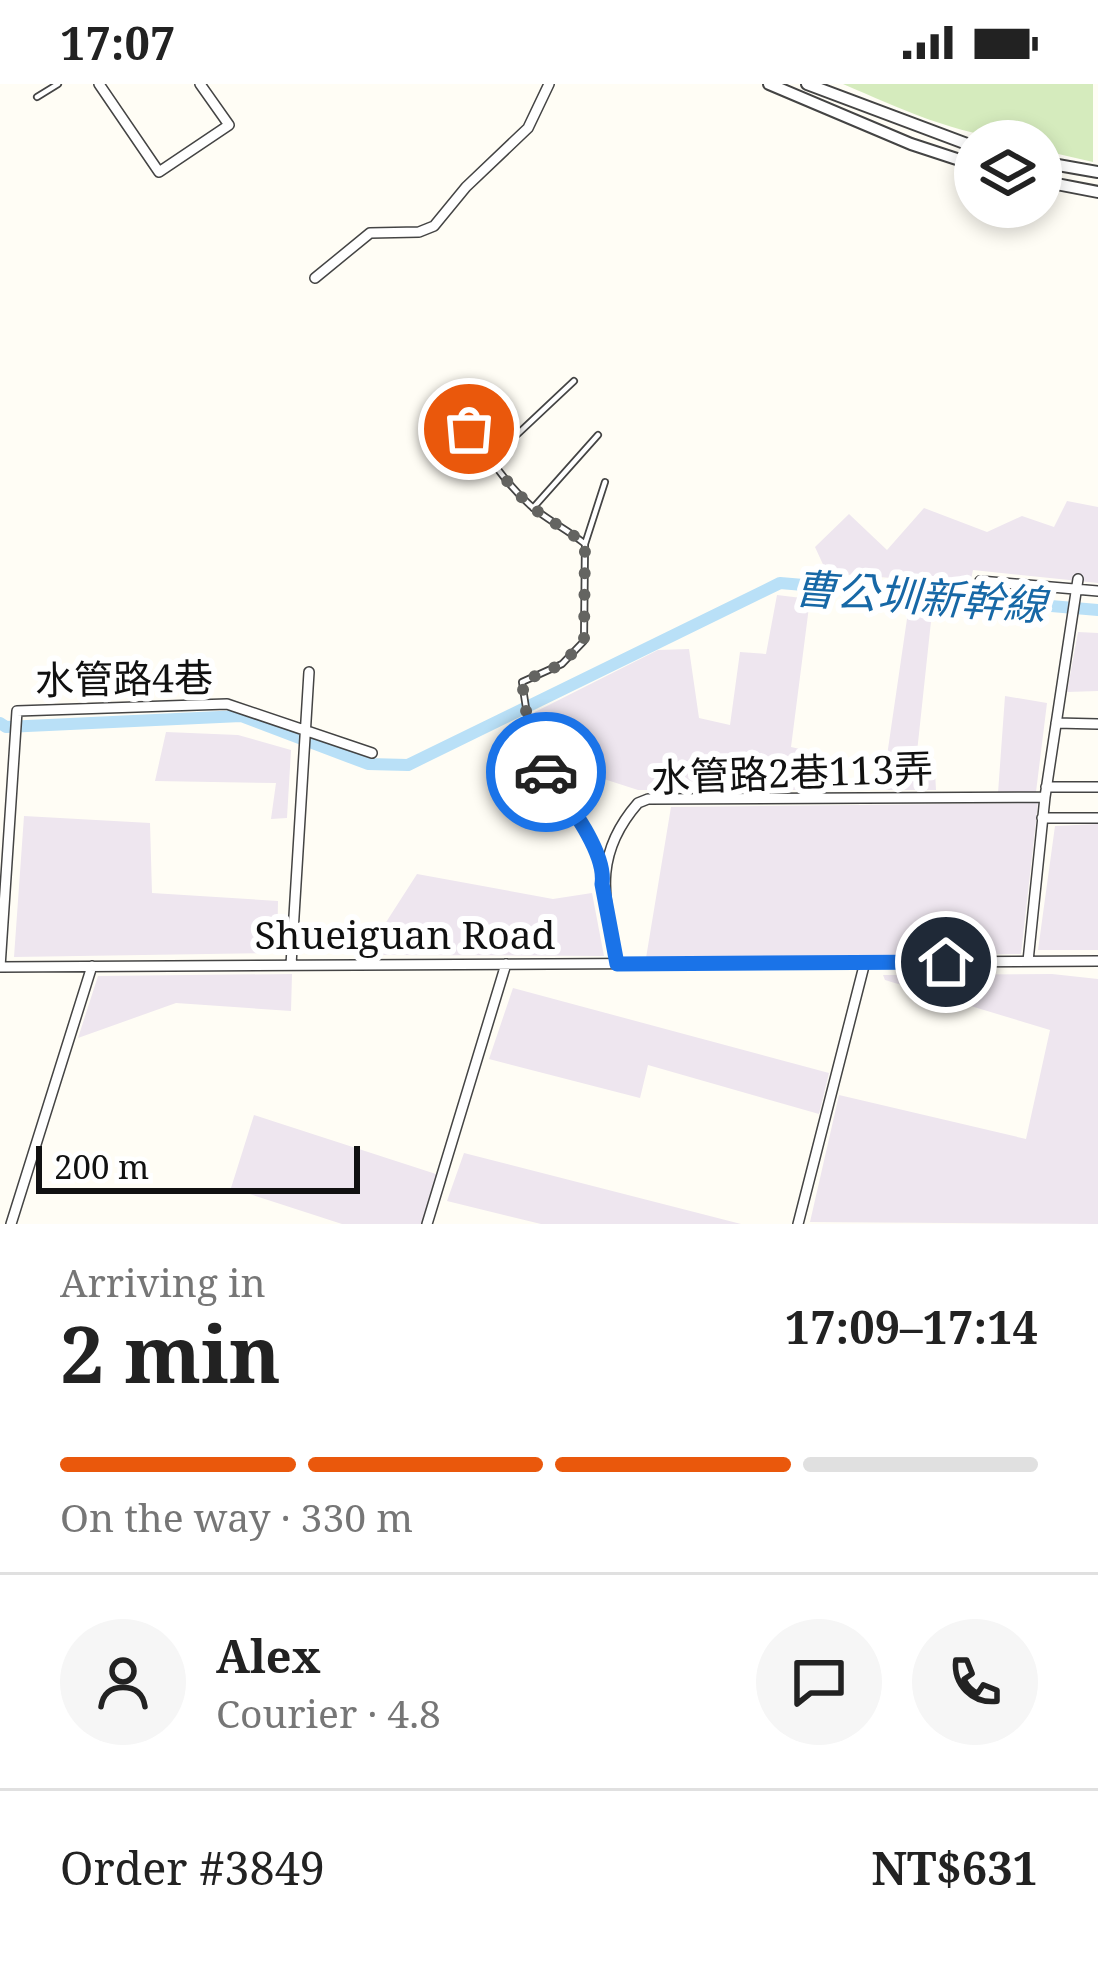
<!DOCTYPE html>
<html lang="en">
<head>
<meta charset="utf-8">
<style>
  body { margin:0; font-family:"Noto Serif","Noto Sans TC",serif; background:#f6f6f6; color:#222; height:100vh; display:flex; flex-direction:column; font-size:45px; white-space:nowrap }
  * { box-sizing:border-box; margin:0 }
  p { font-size:39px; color:#767676 }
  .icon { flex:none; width:66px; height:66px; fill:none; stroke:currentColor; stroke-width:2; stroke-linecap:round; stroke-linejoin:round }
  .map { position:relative; height:1140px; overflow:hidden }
  .sheet { display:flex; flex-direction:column; background:#fff; flex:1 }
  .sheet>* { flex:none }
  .controls { position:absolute; left:954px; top:36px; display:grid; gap:24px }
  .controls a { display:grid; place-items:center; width:108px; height:108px; border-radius:50%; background:#fff; box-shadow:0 6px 18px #0003; font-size:60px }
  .scale { position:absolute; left:36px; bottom:30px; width:324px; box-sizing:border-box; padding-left:12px; border:6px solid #111; border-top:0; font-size:33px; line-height:42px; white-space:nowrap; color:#111; -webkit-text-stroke:9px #fff; paint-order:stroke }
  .pin { position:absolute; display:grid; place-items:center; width:102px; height:102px; color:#fff; margin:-51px; border:6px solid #fff; border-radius:50%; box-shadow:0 3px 12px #0007 }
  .courier { position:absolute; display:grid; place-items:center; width:120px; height:120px; margin:-60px; border:9px solid #1a73e8; border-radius:50%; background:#fff; color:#222; box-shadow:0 3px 15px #0007 }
  .head em { font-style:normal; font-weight:700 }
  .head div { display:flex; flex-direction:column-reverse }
  .head { display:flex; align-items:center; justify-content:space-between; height:204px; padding:0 60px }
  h1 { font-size:78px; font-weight:700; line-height:90px }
  .bar { display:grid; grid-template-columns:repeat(4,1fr); gap:18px 12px; align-content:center; height:144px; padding:0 60px }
  .bar i { height:15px; border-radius:9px; background:#e0e0e0 }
  .bar .selected { background:#ea580c }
  .bar p { grid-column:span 4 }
  .line { display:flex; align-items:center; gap:30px; padding:0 60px; border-top:3px solid #e0e0e0 }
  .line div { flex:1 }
  .round { display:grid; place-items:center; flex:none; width:126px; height:126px; border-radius:63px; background:#f6f6f6 }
  .status { display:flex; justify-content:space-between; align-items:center; height:84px; padding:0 60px; background:#fff; direction:ltr }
  .status svg { height:33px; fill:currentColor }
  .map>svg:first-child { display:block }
</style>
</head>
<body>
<div class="status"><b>17:07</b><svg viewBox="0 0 49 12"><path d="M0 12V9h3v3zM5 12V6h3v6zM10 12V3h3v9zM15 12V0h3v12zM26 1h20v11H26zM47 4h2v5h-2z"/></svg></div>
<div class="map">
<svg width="1098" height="1140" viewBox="0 0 1098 1140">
  <rect width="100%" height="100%" fill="#fffdf5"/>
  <path fill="#eee6ef" d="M 1067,417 L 1098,423 L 1098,499 L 973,486 L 970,500 L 827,489 L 815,463 L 849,430 L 887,466 L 924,424 L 987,448 L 1022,432 L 1054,443 Z
    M 777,511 L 810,515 L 791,663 L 818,669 L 810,706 L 638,706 L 548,677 L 527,632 L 658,566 L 689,565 L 699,634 L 730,641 L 740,568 L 766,570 Z
    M 908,528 L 932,528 L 915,687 L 935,688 L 936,706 L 882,706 Z
    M 1078,548 L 1098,549 L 1098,607 L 1067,608 Z
    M 1005,612 L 1047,619 L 1036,708 L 998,709 Z
    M 166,648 L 238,651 L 291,666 L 287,734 L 271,735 L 276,699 L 155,697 Z
    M 1038,719 L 1021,870 L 646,874 L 671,723 Z
    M 24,732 L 150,739 L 152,809 L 278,817 L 277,869 L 14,873 Z
    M 1098,740 L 1098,866 L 1038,866 L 1055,742 Z
    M 417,790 L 553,815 L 592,809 L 604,872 L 365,871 Z
    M 292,890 L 291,927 L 176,919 L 78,954 L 98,892 Z
    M 1052,890 L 1098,895 L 1098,1140 L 810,1138 L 839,1011 L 1026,1055 L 1050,946 L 885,896 L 883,891 Z
    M 513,904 L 829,989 L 819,1030 L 648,981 L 640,1014 L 489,975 Z
    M 254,1031 L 439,1091 L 423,1140 L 342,1140 L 231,1104 Z
    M 464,1069 L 741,1140 L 541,1140 L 447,1117 Z"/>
  <path fill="#d5ebbd" d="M 843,0 L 1093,0 L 1093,78 L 1041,66 L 1041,57 C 969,57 908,28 843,0 Z"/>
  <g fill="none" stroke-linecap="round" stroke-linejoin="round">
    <path stroke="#b9e0f7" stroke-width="12" d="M 0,639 L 6,643 L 241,632 L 368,680 L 408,681 L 780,499 L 1098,526"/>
    <defs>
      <path id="service" d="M 37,13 L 58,0
        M 478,312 L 469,345 C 488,371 505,399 530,421 C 544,434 568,446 585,460 L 584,557 L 562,580 L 522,598 L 533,669 L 579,734 L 603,786
        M 490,376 L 574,297
        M 533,424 L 598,351
        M 585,460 L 605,398"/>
      <path id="minor" d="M 99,0 L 159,88 L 229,41 L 200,0
        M 315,194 L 370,149 L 419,148 L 434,142 L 466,103 L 528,44 L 549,0
        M 980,497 L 1098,507
        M 1056,639 L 1098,640
        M 372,669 L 227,620 L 17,627 L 0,883 L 1098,877
        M 1046,703 L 1098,703
        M 1042,734 L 1098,734
        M 1028,877 L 1045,713 L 1078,495
        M 617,879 C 605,816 591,773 638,719 L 648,715 L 1045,713
        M 291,881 L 309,588
        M 11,1140 L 92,882
        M 427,1140 L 506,880
        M 798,1140 L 865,878"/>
      <path id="tertiary" d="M 769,0 L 911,60 L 975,81
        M 807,0 L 975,63
        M 1041,78 L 1098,88
        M 1041,97 L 1098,108"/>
    </defs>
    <use href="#service" stroke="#444" stroke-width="8"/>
    <use href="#minor" stroke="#444" stroke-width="12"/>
    <use href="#tertiary" stroke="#444" stroke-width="14"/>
    <use href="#service" stroke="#fff" stroke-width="4.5"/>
    <use href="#minor" stroke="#fff" stroke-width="9"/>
    <use href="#tertiary" stroke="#fff" stroke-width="10"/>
  </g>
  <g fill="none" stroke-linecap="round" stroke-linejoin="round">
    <path stroke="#646461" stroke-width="12" stroke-dasharray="0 21.6" d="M 469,345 C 488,371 505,399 530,421 C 545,435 568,446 585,460 L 584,557 L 562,580 L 522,598 L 532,669 L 546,688"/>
    <path stroke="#1a73e8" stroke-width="15" d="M 546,688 C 564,714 607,767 602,800 L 617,880 L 946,878"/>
  </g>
  <g text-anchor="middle" stroke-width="12" stroke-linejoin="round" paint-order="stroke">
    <g font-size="39" fill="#111" stroke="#fff">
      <text transform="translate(124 595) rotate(-1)" y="14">水管路4巷</text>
      <text transform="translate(792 689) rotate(-2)" y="14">水管路2巷113弄</text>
      <text x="405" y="865">Shueiguan Road</text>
    </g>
    <g font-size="42" font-style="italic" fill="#1768a6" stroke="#fff">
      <text transform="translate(920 513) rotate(4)" y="15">曹公圳新幹線</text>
    </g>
  </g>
</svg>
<div class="controls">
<a><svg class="icon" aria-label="layers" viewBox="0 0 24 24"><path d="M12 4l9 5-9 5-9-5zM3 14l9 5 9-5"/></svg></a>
</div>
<div class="scale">200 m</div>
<div class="pin" style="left:469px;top:345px;background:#ea580c"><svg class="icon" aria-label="bag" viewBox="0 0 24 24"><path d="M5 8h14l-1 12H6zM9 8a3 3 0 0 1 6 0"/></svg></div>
<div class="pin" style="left:946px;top:878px;background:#1f2937"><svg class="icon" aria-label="home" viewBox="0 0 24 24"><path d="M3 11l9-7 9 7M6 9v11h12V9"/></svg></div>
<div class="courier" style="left:546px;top:688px"><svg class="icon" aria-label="car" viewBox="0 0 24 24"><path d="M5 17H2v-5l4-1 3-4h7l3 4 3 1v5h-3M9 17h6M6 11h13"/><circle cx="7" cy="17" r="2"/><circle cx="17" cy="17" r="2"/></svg></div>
</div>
<section class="sheet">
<div class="head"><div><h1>2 min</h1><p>Arriving in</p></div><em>17:09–17:14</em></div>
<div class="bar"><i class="selected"></i><i class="selected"></i><i class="selected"></i><i></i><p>On the way · 330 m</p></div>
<div class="line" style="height:216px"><a class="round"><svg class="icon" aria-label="person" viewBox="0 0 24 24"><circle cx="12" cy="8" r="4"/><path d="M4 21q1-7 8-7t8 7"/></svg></a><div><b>Alex</b><p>Courier · 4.8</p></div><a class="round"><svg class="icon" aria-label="chat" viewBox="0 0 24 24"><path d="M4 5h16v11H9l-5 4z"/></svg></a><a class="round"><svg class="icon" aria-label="phone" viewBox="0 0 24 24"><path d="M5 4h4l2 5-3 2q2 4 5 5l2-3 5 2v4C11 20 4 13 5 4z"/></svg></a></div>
<div class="line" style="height:156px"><div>Order #3849</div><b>NT$631</b></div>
</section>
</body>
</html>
